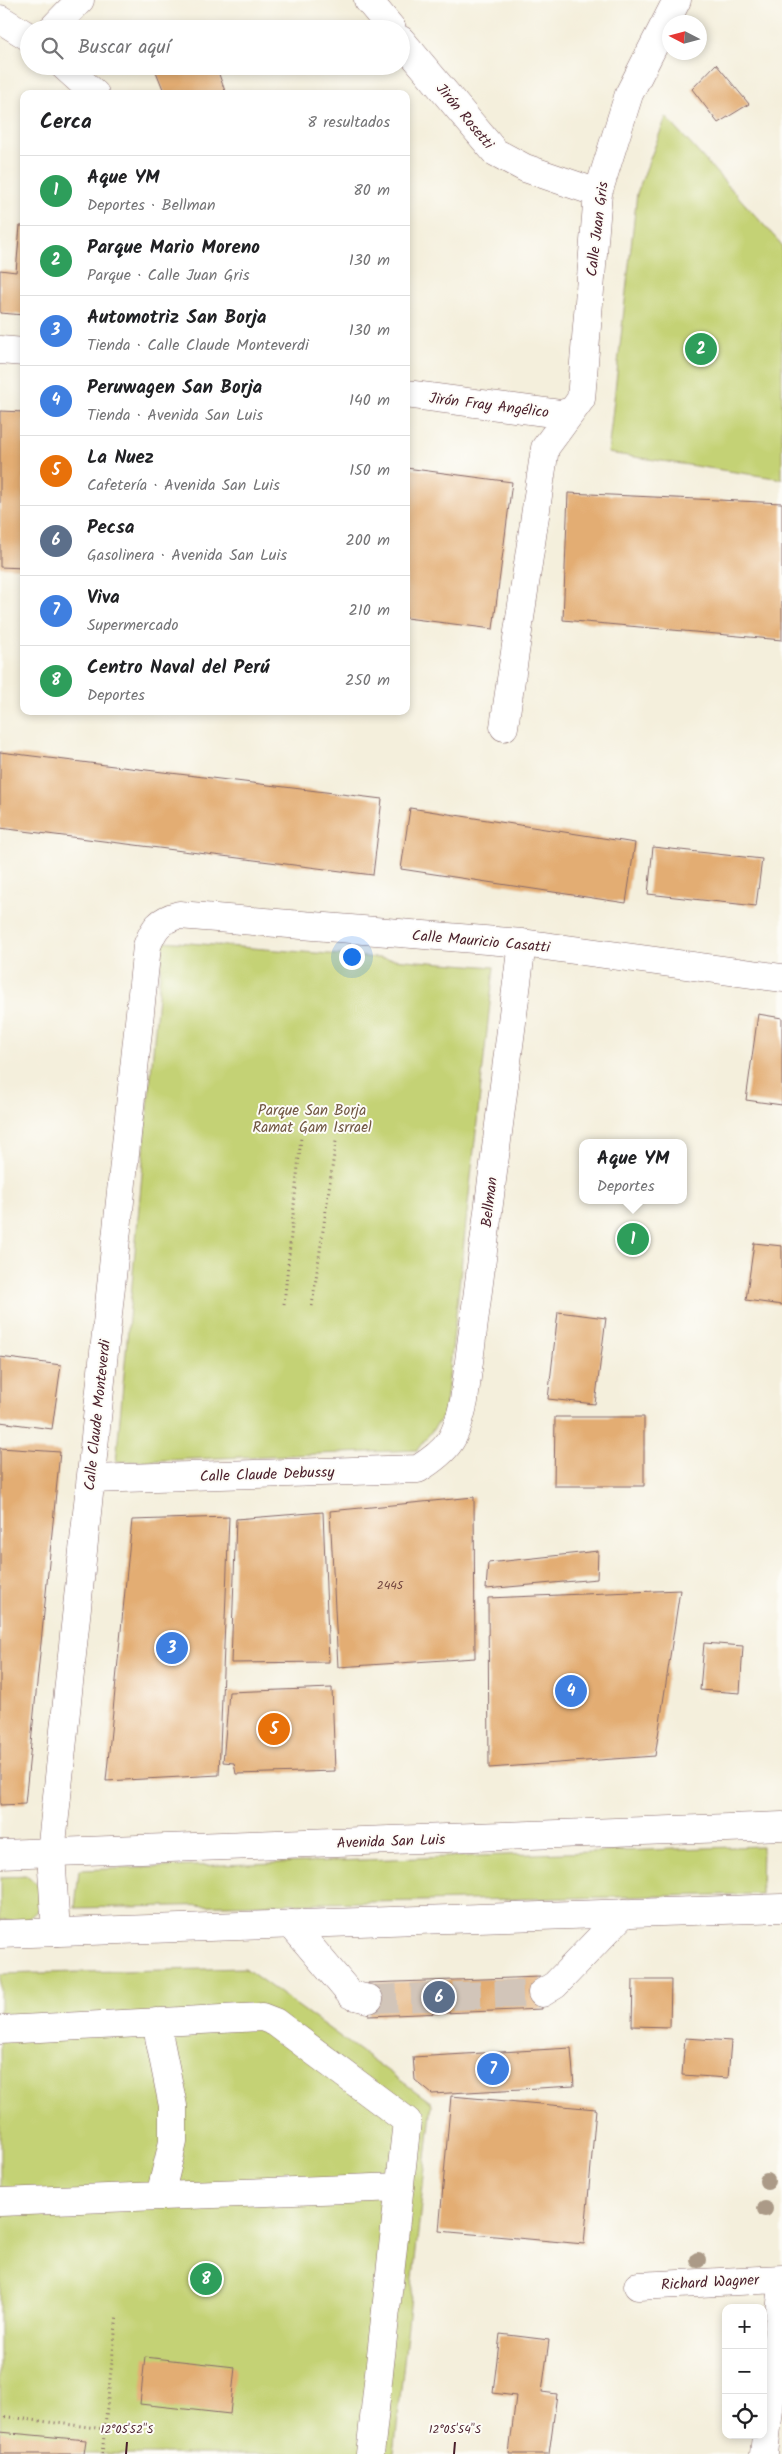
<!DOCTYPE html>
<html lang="es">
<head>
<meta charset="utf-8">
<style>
  :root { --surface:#fff; --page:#f2f2f2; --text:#202124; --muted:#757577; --line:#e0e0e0; --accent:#111827 }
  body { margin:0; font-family:Kalam,sans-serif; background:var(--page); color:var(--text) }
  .controls { position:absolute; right:15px; bottom:15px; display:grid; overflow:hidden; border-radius:10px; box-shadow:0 2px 8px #0003 }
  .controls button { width:45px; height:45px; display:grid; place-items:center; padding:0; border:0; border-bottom:1px solid var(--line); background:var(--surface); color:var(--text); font:25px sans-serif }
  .compass { position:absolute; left:662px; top:15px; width:45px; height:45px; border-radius:50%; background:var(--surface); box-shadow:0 2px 8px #0003; rotate:276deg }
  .you { position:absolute; left:351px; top:956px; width:18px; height:18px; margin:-12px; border:4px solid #fff; border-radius:50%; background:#1a73e8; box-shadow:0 0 0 8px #1a73e833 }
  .badge { display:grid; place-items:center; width:32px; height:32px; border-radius:50%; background:var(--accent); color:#fff; font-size:16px; font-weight:700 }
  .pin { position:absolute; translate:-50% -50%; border:2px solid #fff; box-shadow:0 1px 5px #0006 }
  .popup { position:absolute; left:579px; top:1139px; width:108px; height:65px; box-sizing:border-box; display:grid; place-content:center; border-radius:10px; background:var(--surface); filter:drop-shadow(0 1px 4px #0005); font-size:16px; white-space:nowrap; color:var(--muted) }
  .popup b { font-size:19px; color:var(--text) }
  .popup::after { content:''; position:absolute; left:50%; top:100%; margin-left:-10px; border:10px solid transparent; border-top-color:var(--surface) }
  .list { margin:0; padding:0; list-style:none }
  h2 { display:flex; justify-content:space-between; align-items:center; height:65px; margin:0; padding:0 20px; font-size:21px }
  h2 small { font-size:16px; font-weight:400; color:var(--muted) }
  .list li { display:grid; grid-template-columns:32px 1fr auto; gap:15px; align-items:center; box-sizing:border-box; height:70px; padding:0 20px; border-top:1px solid var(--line) }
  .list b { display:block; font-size:19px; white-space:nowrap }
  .list p { margin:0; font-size:16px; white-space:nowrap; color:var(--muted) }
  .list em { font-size:16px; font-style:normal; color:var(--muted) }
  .icon { flex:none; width:28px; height:28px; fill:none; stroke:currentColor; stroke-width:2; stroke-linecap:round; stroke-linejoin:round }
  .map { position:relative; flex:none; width:782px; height:2454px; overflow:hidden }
  .search { position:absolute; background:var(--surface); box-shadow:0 2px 8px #0003; left:20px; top:20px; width:390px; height:55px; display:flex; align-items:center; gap:12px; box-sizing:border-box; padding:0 18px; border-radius:28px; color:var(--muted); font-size:19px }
  .panel { position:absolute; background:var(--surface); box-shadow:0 2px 8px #0003; left:20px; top:90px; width:390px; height:625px; border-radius:10px }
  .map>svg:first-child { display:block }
  .green { fill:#c4d274; stroke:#877850 }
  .building { fill:#e3ad73 }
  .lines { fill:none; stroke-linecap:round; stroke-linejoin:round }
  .minor-tunnel { stroke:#d2c5b9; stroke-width:28; stroke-dasharray:28 14; stroke-linecap:butt }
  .minor-casing { stroke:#866869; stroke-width:29 }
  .major-casing { stroke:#866869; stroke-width:29 }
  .path { stroke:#866869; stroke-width:3; stroke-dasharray:1 4; stroke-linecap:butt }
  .minor { stroke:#fff; stroke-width:28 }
  .major { stroke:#fff; stroke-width:28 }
  .tree { fill:#ab9a87 }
  .ticks { fill:none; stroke:#4a1f2b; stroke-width:2 }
  .labels { text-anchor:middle; stroke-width:4; stroke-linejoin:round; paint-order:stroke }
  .number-label { font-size:12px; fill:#70423d }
  .street-label { font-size:15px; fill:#4a1f2b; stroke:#fdfcf7 }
  .park-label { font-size:15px; fill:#6f5541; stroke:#fdfcf7 }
  .ticks-label { font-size:12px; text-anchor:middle; fill:#4a1f2b; stroke:#fdfcf7; stroke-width:4; stroke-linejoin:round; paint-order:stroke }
</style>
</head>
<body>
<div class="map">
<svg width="782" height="2454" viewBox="0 0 782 2454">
  <rect width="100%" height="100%" fill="#fdfcf7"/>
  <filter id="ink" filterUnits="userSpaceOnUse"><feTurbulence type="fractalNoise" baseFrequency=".02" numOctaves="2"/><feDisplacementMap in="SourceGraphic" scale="10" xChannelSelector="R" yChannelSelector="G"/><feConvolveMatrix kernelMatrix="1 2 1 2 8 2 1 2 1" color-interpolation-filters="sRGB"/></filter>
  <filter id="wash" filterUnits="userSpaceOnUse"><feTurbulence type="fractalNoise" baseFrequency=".0096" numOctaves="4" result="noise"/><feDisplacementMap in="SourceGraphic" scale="20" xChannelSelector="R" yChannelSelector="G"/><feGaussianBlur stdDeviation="1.12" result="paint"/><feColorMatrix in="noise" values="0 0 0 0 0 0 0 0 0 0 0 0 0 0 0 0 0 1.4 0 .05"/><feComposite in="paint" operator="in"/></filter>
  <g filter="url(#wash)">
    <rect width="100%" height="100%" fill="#f4efdc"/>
    <path class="green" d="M666 117 782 245V479L608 453 637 193Z
      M163 941 494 967 445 1414 417 1450 116 1462Z
      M762 1846 761 1894 75 1908 79 1870Z
      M28 1876 41 1888 42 1907 28 1920 0 1921V1877Z
      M245 1968 432 2103 394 2454H0V1974Z"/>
    <g id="blocks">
      <path class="building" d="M716 64 749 104 718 123 692 89Z
        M159 66H216L226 94H165L155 69Z
        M20 226H24V315L0 313V270L16 272Z
        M0 411 24 412V568L0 567Z
        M406 468 512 482 493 629 406 618Z
        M568 493 782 503V640L563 620Z
        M0 752 382 799 373 875 0 828Z
        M410 808 635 843 626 903 401 869Z
        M653 847 762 859 756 906 648 894Z
        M758 1014 782 1018V1105L746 1100Z
        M754 1243 782 1246V1305L746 1300Z
        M558 1312 606 1318 595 1404 548 1399Z
        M0 1357 61 1365 52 1429 0 1422Z
        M555 1417H644V1486H554Z
        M0 1448 60 1452 25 1804 0 1805Z
        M474 1497 475 1658 338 1667 330 1511Z
        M323 1512 329 1662 231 1663 236 1519Z
        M229 1517 219 1775 106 1781 132 1520Z
        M598 1551 597 1579 486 1589 488 1563Z
        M680 1590 655 1756 489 1768 488 1598Z
        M704 1643 743 1646 740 1693 700 1690Z
        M332 1688 335 1771 236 1774 234 1763 223 1762 229 1692Z
        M541 1977 542 2009 369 2016 368 1983Z
        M633 1980H671L670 2027 632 2026Z
        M685 2038 731 2041 728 2078 682 2075Z
        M571 2048 574 2086 432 2094 415 2080 413 2057Z
        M451 2096 596 2109 584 2244 439 2231Z
        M500 2334 549 2340 542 2392 557 2394 549 2454H509L516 2396 493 2393Z
        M145 2357 235 2367 230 2414 140 2404Z
        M0 2432 86 2440 84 2454H0Z"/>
    </g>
  </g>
  <g filter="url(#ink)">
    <use href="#blocks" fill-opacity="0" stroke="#866869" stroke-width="1"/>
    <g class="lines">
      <path class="minor-tunnel" d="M369 1999 542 1993"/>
      <g class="minor-casing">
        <path id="minor" d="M368 0 392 29
          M0 19 29 37
          M52 29 80 0
          M401 40 495 152 525 168 598 193
          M64 66 95 94
          M0 350 24 352
          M406 394 560 414 572 411
          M504 727 545 448 581 399 598 193 629 94 677 0
          M91 1479 418 1469C450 1449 456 1438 464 1401L522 943
          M291 1924 351 1995 369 1999
          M56 1932 51 1853 147 946C154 928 159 920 179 915L522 943 782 978
          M542 1993 555 1985 624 1913
          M156 2022 173 2106V2142L160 2196
          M0 2030 262 2017 275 2022 407 2121 370 2454
          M0 2202 400 2187
          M638 2286 782 2279
          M764 2454 782 2294"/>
      </g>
      <g class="major-casing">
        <path id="major" d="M0 1854 782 1826
          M0 1934 782 1908"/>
      </g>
      <path class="path" d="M284 1304 301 1137
        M312 1306 336 1141
        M0 2416 105 2429
        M102 2454 117 2315"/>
      <use href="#minor" class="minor"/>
      <use href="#major" class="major"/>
    </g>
    <g class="tree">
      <circle cx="767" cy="2181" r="8"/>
      <circle cx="765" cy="2209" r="8"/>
      <circle cx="698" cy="2260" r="8"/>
    </g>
  </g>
  <path class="ticks" d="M126 2454 127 2442M454 2454 455 2442"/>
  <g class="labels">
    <g class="number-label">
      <text x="390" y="1589">2445</text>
    </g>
    <g class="street-label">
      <text transform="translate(465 116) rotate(50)" y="5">Jirón Rosetti</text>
      <text transform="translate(597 229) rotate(-83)" y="5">Calle Juan Gris</text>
      <text transform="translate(489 405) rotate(7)" y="5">Jirón Fray Angélico</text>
      <text transform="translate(481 941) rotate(5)" y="5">Calle Mauricio Casatti</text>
      <text transform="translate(489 1202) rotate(-83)" y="5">Bellman</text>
      <text transform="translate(97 1415) rotate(-84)" y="5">Calle Claude Monteverdi</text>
      <text transform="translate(267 1474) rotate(-2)" y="5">Calle Claude Debussy</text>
      <text transform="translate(391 1841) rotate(-2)" y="5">Avenida San Luis</text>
      <text transform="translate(710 2282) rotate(-3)" y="5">Richard Wagner</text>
    </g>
    <g class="park-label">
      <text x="312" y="1115">Parque San Borja<tspan x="312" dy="17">Ramat Gam Isrrael</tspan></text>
    </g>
  </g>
  <g class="ticks-label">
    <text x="127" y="2433">12°05'52"S</text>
    <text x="455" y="2433">12°05'54"S</text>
  </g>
</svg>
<div class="controls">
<button>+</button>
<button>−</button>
<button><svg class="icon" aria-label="locate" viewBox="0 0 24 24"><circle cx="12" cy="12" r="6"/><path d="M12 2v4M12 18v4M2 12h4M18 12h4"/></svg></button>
</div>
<svg class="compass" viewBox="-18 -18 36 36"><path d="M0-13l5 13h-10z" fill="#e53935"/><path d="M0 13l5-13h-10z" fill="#757577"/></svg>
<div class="you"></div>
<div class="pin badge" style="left:633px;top:1239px;background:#2e9e5b">1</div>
<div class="popup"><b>Aque YM</b>Deportes</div>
<div class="pin badge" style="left:701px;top:349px;background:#2e9e5b">2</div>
<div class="pin badge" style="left:172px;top:1648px;background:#3f7fe0">3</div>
<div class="pin badge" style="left:571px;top:1691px;background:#3f7fe0">4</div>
<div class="pin badge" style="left:274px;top:1729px;background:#e8710a">5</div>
<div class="pin badge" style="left:439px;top:1997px;background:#5c6f8a">6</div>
<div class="pin badge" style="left:493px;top:2069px;background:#3f7fe0">7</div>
<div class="pin badge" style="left:206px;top:2279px;background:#2e9e5b">8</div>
<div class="search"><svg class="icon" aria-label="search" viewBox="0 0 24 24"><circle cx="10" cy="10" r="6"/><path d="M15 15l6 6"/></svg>Buscar aquí</div>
<section class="panel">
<h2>Cerca<small>8 resultados</small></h2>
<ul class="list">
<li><span class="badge" style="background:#2e9e5b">1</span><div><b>Aque YM</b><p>Deportes · Bellman</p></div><em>80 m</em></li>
<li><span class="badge" style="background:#2e9e5b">2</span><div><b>Parque Mario Moreno</b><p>Parque · Calle Juan Gris</p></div><em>130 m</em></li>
<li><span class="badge" style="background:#3f7fe0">3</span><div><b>Automotriz San Borja</b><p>Tienda · Calle Claude Monteverdi</p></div><em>130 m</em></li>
<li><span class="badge" style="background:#3f7fe0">4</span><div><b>Peruwagen San Borja</b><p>Tienda · Avenida San Luis</p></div><em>140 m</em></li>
<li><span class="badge" style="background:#e8710a">5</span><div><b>La Nuez</b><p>Cafetería · Avenida San Luis</p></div><em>150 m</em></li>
<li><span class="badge" style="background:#5c6f8a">6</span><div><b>Pecsa</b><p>Gasolinera · Avenida San Luis</p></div><em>200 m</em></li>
<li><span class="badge" style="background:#3f7fe0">7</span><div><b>Viva</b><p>Supermercado</p></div><em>210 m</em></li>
<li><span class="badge" style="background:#2e9e5b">8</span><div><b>Centro Naval del Perú</b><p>Deportes</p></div><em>250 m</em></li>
</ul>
</section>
</div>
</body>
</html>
